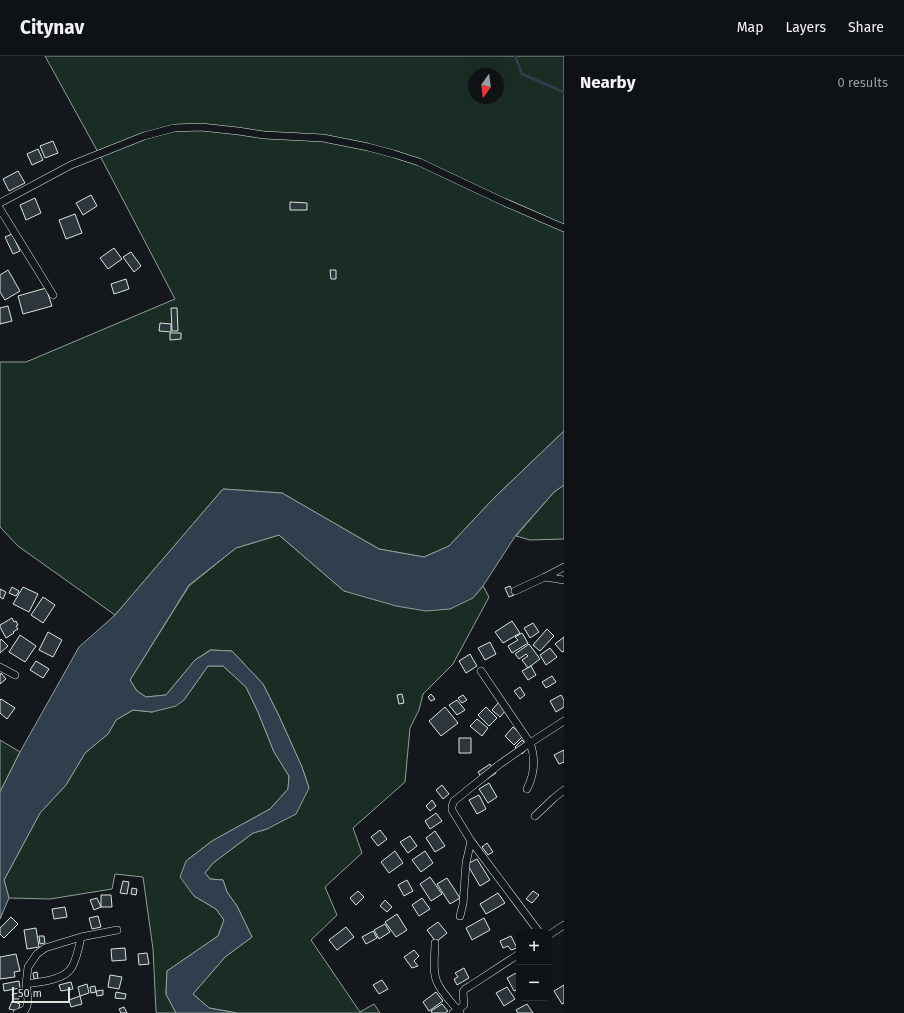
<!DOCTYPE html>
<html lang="en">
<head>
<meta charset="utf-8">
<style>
  :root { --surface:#0f1215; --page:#181b1e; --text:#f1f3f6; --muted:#9b9ea0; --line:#2f3234 }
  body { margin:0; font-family:"Fira Sans",sans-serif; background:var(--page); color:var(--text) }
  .controls { position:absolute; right:12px; bottom:12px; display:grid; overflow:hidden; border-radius:8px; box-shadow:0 4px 16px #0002 }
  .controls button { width:36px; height:36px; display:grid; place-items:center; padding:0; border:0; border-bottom:1px solid var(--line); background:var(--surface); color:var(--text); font:20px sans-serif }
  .compass { position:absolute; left:468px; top:12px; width:36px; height:36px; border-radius:50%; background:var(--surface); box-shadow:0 4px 16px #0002; rotate:194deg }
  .scale { position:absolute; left:12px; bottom:10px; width:58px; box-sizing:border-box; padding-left:4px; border:2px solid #d8e6dc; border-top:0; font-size:11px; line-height:14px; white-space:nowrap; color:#d8e6dc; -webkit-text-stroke:3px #14181c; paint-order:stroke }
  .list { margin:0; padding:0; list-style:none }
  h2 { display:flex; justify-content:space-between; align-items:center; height:52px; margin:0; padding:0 16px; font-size:17px }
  h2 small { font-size:13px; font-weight:400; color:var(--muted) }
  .map { position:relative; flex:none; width:564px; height:957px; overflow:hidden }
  header { display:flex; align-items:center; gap:24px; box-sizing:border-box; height:56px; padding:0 20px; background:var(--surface); border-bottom:1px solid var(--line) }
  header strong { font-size:19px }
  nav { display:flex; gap:22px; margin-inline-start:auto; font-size:14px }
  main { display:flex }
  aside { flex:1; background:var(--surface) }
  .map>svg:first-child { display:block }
  .green { fill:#1a2d24; stroke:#939e99; fill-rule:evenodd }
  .water { fill:#2f3f4d; stroke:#939e99 }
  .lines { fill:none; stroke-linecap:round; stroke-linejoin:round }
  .stream { stroke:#2f3f4d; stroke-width:2.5 }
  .building { fill:#2c363c; stroke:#d8e6dc }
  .street-casing { stroke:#d8e6dc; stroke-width:8 }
  .street { stroke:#14181c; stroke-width:7 }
</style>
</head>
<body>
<header>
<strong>Citynav</strong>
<nav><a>Map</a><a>Layers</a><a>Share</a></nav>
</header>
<main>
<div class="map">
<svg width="564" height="957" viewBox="0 0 564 957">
  <rect width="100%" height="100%" fill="#14181c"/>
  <path class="green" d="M45 0H564V375L493 443 449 490 424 501 379 493 282 437 223 433 115 559 18 490 0 471V306H26L175 243 99 98ZM474 18H498V42H474Z
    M564 429V483L530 484 516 480 554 436Z
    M279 479 344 535 473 542 483 530 489 541 453 608 423 638 419 654 410 672 405 726 353 772 362 797 325 831 337 859 311 884 360 956 374 948 380 957H237L209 952 193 938 225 901 252 881 237 850 227 836 223 824 210 823 205 817 213 807 253 777 267 773 309 732 302 711 279 660 263 628 232 595 210 594 195 604 166 639 146 641 137 635 130 624 189 530 236 492Z
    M208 610H223L246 631 258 656 274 696 289 720 288 733 270 753 212 785 186 805 194 840 216 853 224 864 218 880 167 915 166 938 176 957H157L156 955 153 893 143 821 115 818 112 833 50 843 9 842 4 824 40 757 66 729 85 697 108 678 116 664 133 654 152 656 184 644Z
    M0 684 20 696 0 736Z"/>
  <path class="water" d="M564 375V429L554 436 516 479 483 530 473 542 450 553 426 555 396 550 344 535 279 479 236 492 189 529 130 624 137 635 146 641 166 639 195 604 211 594 232 595 263 628 279 660 302 711 309 732 296 758 267 773 253 777 213 807 205 817 210 823 223 824 227 836 237 850 252 881 225 901 193 938 209 952 237 957H176L166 938 167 915 218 880 224 864 216 853 194 840 180 821 186 805 212 785 270 753 288 733 289 720 274 696 258 656 246 631 223 610H208L184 644 176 650 152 656 133 654 116 664 108 678 85 697 66 729 40 757 4 824 9 842 0 863V736L20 696 79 591 115 559 223 433 282 437 379 493 424 501 449 490 493 443Z"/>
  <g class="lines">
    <path class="stream" d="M515 0 522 18 559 34 564 37"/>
  </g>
  <path class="building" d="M53 85 58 97 45 102 40 90Z
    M38 93 43 104 32 109 27 98Z
    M18 115 25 127 9 135 3 123Z
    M91 139 97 150 83 159 76 147Z
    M35 142 41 157 26 164 20 149Z
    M290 146 307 147V154H290Z
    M75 158 82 177 66 183 59 164Z
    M12 178 20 195 13 198 5 181Z
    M114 192 122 203 108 213 100 202Z
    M131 196 141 210 134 216 123 201Z
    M8 214 20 235 5 244 0 236V219Z
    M330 214H336V223H331Z
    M126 223 129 233 114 238 111 228Z
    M46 232 52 250 23 258 18 240Z
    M8 250 12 265 0 268V252Z
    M171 252H177L178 275H172Z
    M160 267 171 268V276L159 275Z
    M170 277H181V283L170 284Z
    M510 530 514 539 509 541 505 532Z
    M12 531 19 535 16 540 9 537Z
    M23 531 38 538 29 556 13 548Z
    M0 533 6 536 3 543 0 541Z
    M43 541 55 549 43 567 31 559Z
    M12 562 14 566 16 565 18 569 16 570 18 573 13 576 14 577 6 582 0 571V569Z
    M512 565 520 577 503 587 495 576Z
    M533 567 539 576 530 582 524 572Z
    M547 573 554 580 540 595 533 589Z
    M48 576 62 584 53 601 39 594Z
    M522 577 528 587 512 597 508 590 518 584 515 581Z
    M20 579 36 590 25 606 9 596Z
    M564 581V595L562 596 555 588Z
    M1 583 8 590 0 597V585Z
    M490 586 496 598 485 604 478 592Z
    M529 588 540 603 528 612 522 604 528 600 526 598 519 603 515 598Z
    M550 592 557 601 546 609 540 599Z
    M470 598 477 610 466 617 459 605Z
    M36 605 49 613 43 622 30 614Z
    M531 610 536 619 528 624 522 615Z
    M1 617 6 623 0 628V619Z
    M552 620 556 626 546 632 542 626Z
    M520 631 525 639 520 643 514 635Z
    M402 638 404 647 399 648 397 639Z
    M431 638 435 643 431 645 428 641Z
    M463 639 467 644 462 647 458 642Z
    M561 639 564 644V651L556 656 550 645Z
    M1 643 15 652 7 663 0 657V644Z
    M457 644 465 654 457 659 449 649Z
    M499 646 506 654 500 661 492 654Z
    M445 651 458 667 441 680 429 665Z
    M486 651 497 662 489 670 478 659Z
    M477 663 488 672 482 680 470 670Z
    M513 671 523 680 514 689 505 680Z
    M459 682H471V697H459Z
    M522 684 529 691 522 698 515 691Z
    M564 694V706L559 708 554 699Z
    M490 708 496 717 484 725 478 716Z
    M489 727 497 741 488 747 479 733Z
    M442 729 449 738 443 743 436 734Z
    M479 739 486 753 477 758 469 744Z
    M432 744 436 750 430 755 426 750Z
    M436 757 442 765 430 773 425 765Z
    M380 774 387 783 378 790 371 781Z
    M435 775 445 790 435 796 426 782Z
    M410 780 417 790 408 797 400 786Z
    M487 787 493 796 488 799 482 791Z
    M395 795 403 807 389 817 381 806Z
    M425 795 433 807 421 816 412 804Z
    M477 803 490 824 480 830 467 808Z
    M430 821 442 838 431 845 420 828Z
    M447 822 460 842 450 848 437 828Z
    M407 824 413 835 404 840 398 829Z
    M123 825 129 826 127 838 120 837Z
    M132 832 137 833 136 839 131 838Z
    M358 835 364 841 356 849 350 842Z
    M533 835 539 839 532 847 526 843Z
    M498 837 505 847 486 858 480 848Z
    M101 839H111L112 851H101Z
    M97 842 101 851 94 854 90 844Z
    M422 842 430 853 419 860 412 849Z
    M385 844 392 851 387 856 380 850Z
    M65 851 67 861 54 863 52 853Z
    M397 858 407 874 396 881 385 866Z
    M98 860 101 871 92 873 89 862Z
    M11 861 18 868 4 882 0 878V872Z
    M484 862 490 874 472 884 466 872Z
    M438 866 447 877 436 886 427 874Z
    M385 868 390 876 379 883 374 874Z
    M346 871 354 881 337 894 329 884Z
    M36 872 39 891 27 893 24 874Z
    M373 875 377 882 366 888 362 881Z
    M39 880H44L45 887 40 888Z
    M511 880 517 892 511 894 508 890 503 892 500 885Z
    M125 892 126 904 112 905 111 893Z
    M414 894 419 900 414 905 418 910 412 912 404 901Z
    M147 897 149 908 139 909 138 898Z
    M16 898 20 915 14 916 15 921 0 923V901Z
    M464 912 469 922 457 929 454 923 458 921 455 917Z
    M37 916 38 922 34 923 33 917Z
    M518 916 519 933 514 935 507 922Z
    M110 919 122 921 119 933 108 931Z
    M382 924 388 933 379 938 373 929Z
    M19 925 20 932 4 935 3 928Z
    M71 926 73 933 61 935 59 929Z
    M87 928 89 937 80 940 78 931Z
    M564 929V947L562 948 554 935Z
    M95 930 96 936 91 937 90 931Z
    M507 931 515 943 504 950 496 937Z
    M103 934V939L97 940 96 935Z
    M116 936 126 938 125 943 115 942Z
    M436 936 443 945 429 955 423 946Z
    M19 937V943H13L12 938Z
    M80 940 82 948 71 951 69 944Z
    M12 945 20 948 18 955 9 953Z
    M442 948 448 955 445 957H432L431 955Z
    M527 948 533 957H518L516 954Z
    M124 951 127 957H121L119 953Z"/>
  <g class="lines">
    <g class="street-casing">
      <path id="street" d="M0 147 71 109 144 80 174 72 201 71 238 75 264 79 323 82 368 91 394 98 419 106 504 146 564 172
        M0 153 53 239
        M545 521 564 524
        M515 535 545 521 564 511
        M0 611 15 619
        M481 615 530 687C536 703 535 717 527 733
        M535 760 554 742 564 734
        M460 860 463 848 466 807 471 785
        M539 876 471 785 452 754V750L454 745 500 708 530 687 564 665
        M549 879 564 869
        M435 887C435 899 432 915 437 926 441 936 453 948 460 957
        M26 928C40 926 65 924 72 911 77 902 79 891 81 881
        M17 957 25 954 27 950 28 944 26 928 28 911 37 898 45 892 81 881 117 874
        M453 957 458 954 464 949 463 936 465 933 470 930 519 898"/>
    </g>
    <use href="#street" class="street"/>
  </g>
</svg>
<div class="controls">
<button>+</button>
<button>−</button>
</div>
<svg class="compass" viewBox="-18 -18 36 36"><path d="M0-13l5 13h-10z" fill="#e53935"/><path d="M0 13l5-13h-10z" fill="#9b9ea0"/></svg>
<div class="scale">50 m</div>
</div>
<aside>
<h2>Nearby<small>0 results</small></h2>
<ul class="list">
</ul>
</aside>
</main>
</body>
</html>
